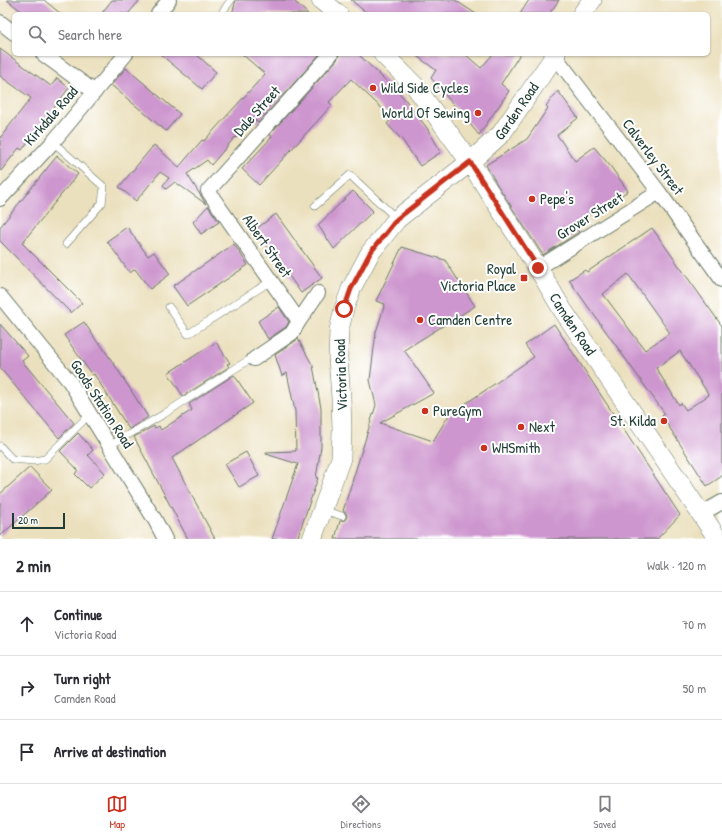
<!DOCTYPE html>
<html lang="en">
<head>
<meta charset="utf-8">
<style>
  :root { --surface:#fff; --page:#f2f2f3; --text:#2b2b33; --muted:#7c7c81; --line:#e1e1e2; --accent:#c8321e }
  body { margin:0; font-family:"Patrick Hand",sans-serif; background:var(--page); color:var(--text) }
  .scale { position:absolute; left:12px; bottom:10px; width:53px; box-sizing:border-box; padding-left:4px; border:2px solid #1f3d34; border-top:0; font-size:11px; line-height:14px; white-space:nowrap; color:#1f3d34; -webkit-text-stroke:3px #fff; paint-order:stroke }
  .stop { position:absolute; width:12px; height:12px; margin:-9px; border:3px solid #c8321e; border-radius:50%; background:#fff }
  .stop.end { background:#c8321e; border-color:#fff; box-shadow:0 1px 4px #0008 }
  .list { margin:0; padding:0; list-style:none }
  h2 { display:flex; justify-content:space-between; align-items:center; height:52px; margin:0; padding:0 16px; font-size:17px }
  h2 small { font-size:13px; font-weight:400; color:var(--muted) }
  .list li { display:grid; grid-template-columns:26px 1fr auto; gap:12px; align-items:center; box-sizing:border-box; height:64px; padding:0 16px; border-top:1px solid var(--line) }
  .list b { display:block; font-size:15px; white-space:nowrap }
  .list p { margin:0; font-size:13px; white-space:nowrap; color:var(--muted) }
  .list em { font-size:13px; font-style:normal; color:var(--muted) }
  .icon { flex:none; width:22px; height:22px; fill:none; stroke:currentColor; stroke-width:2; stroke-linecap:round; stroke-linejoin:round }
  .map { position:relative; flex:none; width:722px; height:539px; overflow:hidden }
  .search { position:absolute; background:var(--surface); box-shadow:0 1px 3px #0004; left:12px; right:12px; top:12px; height:44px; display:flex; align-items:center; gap:10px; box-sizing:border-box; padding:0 14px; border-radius:6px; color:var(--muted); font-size:15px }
  .sheet { height:244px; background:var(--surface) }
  nav { display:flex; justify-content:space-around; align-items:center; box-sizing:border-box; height:56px; border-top:1px solid var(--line); background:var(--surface); font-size:11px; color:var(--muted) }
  nav a { display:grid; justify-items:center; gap:2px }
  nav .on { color:var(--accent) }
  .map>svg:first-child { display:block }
  .building { fill:#cd96cf; fill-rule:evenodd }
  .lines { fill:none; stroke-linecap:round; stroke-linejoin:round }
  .lane-casing { stroke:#667664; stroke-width:8 }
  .street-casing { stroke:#667664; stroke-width:16 }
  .secondary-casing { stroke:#667664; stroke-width:20 }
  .lane { stroke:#fff; stroke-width:7 }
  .street { stroke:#fff; stroke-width:14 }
  .secondary { stroke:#fff; stroke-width:19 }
  .route { stroke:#c8321e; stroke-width:5 }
  .poi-dot { fill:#c8321e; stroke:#fff; stroke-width:1.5 }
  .labels { text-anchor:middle; stroke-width:4; stroke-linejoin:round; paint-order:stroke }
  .poi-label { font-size:15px; fill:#1f3d34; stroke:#fff; text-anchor:start }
  .street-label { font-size:15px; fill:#1f3d34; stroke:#fff }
</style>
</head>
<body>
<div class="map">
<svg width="722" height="539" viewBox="0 0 722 539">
  <rect width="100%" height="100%" fill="#fff"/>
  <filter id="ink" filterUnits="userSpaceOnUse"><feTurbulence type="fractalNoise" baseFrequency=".025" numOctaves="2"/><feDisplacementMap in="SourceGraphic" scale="8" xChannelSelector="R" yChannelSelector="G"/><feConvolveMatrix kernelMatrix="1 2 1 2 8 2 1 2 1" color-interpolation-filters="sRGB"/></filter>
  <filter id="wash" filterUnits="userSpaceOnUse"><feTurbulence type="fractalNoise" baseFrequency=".012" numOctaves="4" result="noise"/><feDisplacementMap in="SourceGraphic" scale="16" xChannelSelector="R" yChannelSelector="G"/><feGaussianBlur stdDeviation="0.9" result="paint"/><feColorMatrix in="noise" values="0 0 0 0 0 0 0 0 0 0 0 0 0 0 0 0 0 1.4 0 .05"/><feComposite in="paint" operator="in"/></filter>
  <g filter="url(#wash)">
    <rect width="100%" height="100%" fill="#ebe0bd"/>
    <g id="blocks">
      <path class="building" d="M7 0H44L61 14H25Z
        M112 0H140L128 14H101Z
        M236 0H293L308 14H232Z
        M351 0H455L476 14H368Z
        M529 0H559L549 14H520Z
        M0 49 51 86 57 78 69 88 22 150 19 148 0 172V138L31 98 0 76Z
        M160 54H196L216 72 202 89Z
        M242 54H320L258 123 253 118 236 138 235 137 211 165 207 160 187 174 206 204 175 182 166 189 163 185 169 178 160 172 136 201 119 187 154 145 179 167 202 140 204 141 265 74Z
        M339 54H358L404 98 427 128 441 152 420 166 403 141 387 124 392 118 351 79 329 102 332 105 259 185 242 169 272 137 270 134 337 60Z
        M414 54H465L481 68 493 54H520L501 84 509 91 479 135 431 78 436 70Z
        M126 68 180 114 166 131 111 85Z
        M558 91 578 118 557 135 575 161 594 147 611 167 628 191 574 224 579 232 543 255 498 186 486 165 527 139 548 108 546 106Z
        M57 156 78 174 22 243 82 303 71 313 0 241V227Z
        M353 191 373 211 334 249 318 225Z
        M208 206 219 222 201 234 193 222Z
        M276 214 322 278 301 293 256 229Z
        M127 227 148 256 154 252 170 274 150 289 135 269 130 273 107 241Z
        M652 228 722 326V476L707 486 662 416 665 414 569 280 585 270 587 272ZM628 274 670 333 645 350 603 294ZM680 351 709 395 686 410 681 403 679 405 656 368Z
        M234 244 248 265 187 306 173 286Z
        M402 247 445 260 475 306 404 350 434 393 380 423 433 441 449 415 534 357 525 345 554 324 680 515 657 539H335L340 521 345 520 347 517 346 513 343 511 376 405 370 380 376 332 385 304 376 301Z
        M279 307 289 322 286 327 268 339 258 321Z
        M84 322 98 343 99 342 116 367 148 417 129 429 94 374 92 375 64 335Z
        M0 324 28 356 22 361 74 423 59 438 0 368Z
        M298 339 313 366 321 408V447L316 478H318L297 539H272L298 464 266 454V452L296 451 295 411 287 373 282 376 275 355Z
        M216 342 230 363 227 364 229 367 183 396 168 373Z
        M234 375 253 403 172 458 215 539H188L134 437 154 426 155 428 159 426 161 430 192 410 189 404Z
        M78 433 93 450 88 455 105 473 89 488 75 474 78 470 60 451Z
        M246 452 259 476 239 487 225 464Z
        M30 467 52 490 0 536V494Z"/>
    </g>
  </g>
  <g filter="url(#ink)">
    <use href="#blocks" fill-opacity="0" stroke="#667664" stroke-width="1"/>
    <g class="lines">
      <g class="lane-casing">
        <path id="lane" d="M223 14V11L231 0
          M53 142 104 187 102 203 66 244
          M315 206 350 175 397 219
          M169 307 188 334 271 281
          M0 446 12 459 33 461 45 459 90 414
          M109 446 164 414 247 361
          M323 510 342 516"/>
      </g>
      <g class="street-casing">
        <path id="street" d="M158 14 169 0
          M0 22 14 33
          M43 54 95 92
          M555 56 659 192 722 280
          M0 199 53 142 126 54
          M538 268 659 192
          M0 296 70 382 155 520 165 539
          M299 321 208 191 331 54
          M254 359 292 333 299 321 318 293
          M701 514 722 502"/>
      </g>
      <g class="secondary-casing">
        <g id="secondary">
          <path d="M321 0 338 14"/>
          <path d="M582 14 592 0"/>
          <path id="s1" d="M383 54 415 86 470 162 538 268 562 309 718 539"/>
          <path id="s2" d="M312 539 341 458 342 430 341 398 338 358 339 330 344 309 351 289 370 253 397 219 470 162 501 134 556 54"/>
        </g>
      </g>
      <use href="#lane" class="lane"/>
      <use href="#street" class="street"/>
      <use href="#secondary" class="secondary"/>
    </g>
  </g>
  <g class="lines" filter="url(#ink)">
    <path class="route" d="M344 309 351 289 370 253 397 219 470 162 538 268"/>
  </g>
  <g class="poi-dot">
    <circle cx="373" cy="88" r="4"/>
    <circle cx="478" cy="113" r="4"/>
    <circle cx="532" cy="199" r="4"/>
    <rect x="520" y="274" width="8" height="8" rx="2"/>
    <circle cx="420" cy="320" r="4"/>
    <circle cx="425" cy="411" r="4"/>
    <circle cx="664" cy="421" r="4"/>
    <circle cx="521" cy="427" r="4"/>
    <circle cx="484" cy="448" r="4"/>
  </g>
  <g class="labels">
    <g class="poi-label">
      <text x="381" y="93">Wild Side Cycles</text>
      <text x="470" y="118" text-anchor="end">World Of Sewing</text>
      <text x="540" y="204">Pepe's</text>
      <text x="516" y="274" text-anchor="end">Royal<tspan x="516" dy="17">Victoria Place</tspan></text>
      <text x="428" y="325">Camden Centre</text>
      <text x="433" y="416">PureGym</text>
      <text x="656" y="426" text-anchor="end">St. Kilda</text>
      <text x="529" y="432">Next</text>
      <text x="492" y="453">WHSmith</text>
    </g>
    <g class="street-label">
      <text dy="5" stroke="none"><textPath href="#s2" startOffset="503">Garden Road</textPath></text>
      <text transform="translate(257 111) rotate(-48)" y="5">Dale Street</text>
      <text transform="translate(51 116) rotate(-49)" y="5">Kirkdale Road</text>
      <text transform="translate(653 157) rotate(53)" y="5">Calverley Street</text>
      <text transform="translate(590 216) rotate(-32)" y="5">Grover Street</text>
      <text transform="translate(267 246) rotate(55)" y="5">Albert Street</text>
      <text dy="5" stroke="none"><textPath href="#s1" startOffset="331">Camden Road</textPath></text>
      <text transform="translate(341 375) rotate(-92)" y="5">Victoria Road</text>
      <text transform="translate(102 404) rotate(57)" y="5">Goods Station Road</text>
    </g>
  </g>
</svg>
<div class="scale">20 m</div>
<div class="stop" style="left:344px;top:309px"></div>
<div class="stop end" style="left:538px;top:268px"></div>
<div class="search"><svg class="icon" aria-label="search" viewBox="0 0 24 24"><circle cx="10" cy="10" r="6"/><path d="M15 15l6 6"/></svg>Search here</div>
</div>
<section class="sheet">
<h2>2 min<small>Walk · 120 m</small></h2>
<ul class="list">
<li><svg class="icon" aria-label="ahead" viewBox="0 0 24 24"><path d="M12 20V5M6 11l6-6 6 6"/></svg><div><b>Continue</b><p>Victoria Road</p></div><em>70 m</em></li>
<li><svg class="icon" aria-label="right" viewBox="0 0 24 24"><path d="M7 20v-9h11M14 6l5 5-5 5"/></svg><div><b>Turn right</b><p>Camden Road</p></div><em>50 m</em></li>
<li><svg class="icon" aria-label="arrive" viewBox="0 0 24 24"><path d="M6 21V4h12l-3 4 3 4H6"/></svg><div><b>Arrive at destination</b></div></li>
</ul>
</section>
<nav>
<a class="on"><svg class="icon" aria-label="map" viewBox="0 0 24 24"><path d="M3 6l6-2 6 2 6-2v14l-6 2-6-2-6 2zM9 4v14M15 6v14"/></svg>Map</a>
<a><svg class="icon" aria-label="directions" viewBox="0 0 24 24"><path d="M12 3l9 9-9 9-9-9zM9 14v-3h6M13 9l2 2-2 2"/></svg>Directions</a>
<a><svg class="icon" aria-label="saved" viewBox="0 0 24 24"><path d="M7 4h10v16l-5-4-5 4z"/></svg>Saved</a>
</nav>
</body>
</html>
